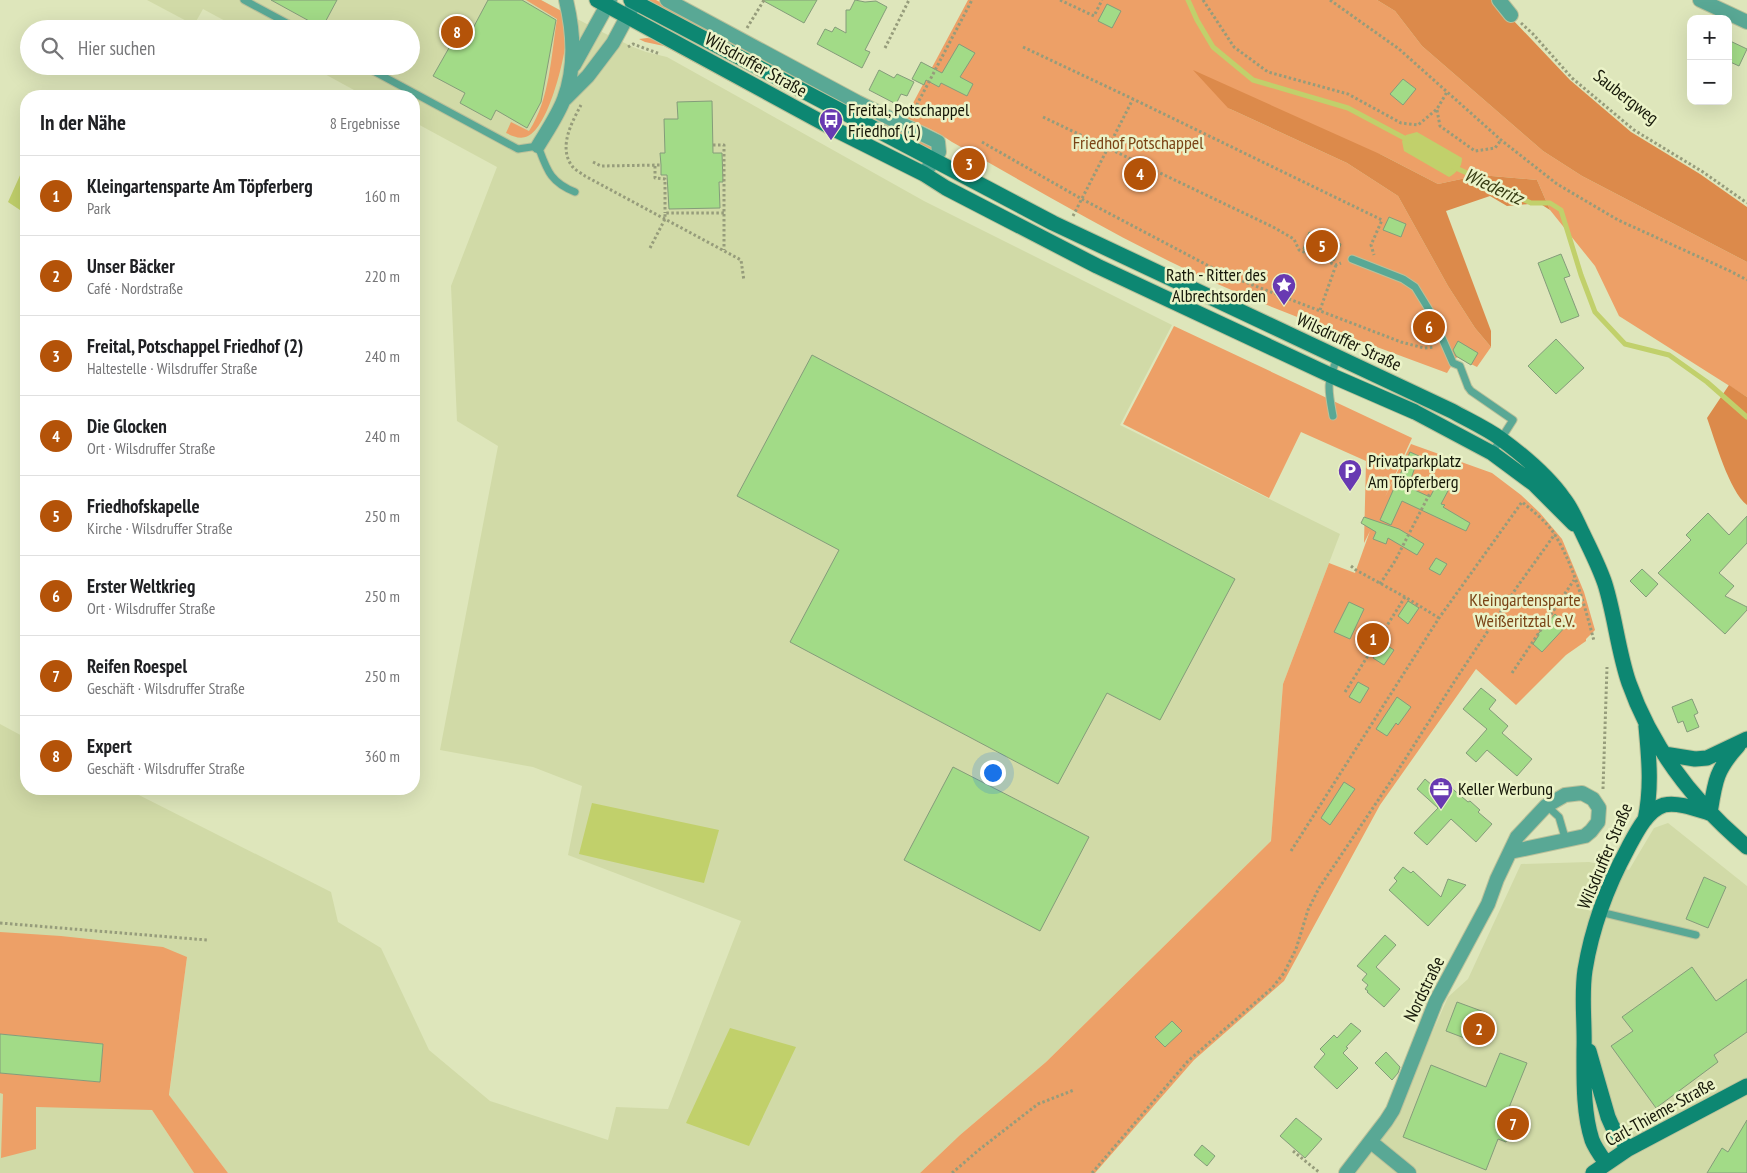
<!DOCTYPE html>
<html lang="de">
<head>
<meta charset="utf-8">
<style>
  :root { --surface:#fff; --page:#f6f6f6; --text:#202124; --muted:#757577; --line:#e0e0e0; --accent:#b45309 }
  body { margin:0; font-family:"PT Sans Narrow",sans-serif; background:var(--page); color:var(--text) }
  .controls { position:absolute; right:15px; top:15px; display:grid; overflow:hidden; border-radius:10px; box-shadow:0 5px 20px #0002 }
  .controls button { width:45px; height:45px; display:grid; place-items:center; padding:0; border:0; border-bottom:1px solid var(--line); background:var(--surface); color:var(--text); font:25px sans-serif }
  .you { position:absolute; left:992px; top:772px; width:18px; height:18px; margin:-12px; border:4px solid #fff; border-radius:50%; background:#1a73e8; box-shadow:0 0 0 8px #1a73e833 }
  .badge { display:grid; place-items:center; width:32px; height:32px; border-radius:50%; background:var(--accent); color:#fff; font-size:16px; font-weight:700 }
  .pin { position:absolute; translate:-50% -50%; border:2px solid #fff; box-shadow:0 1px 5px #0006 }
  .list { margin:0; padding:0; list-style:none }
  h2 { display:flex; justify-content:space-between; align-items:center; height:65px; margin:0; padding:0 20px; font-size:21px }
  h2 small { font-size:16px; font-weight:400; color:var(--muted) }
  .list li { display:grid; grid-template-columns:32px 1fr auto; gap:15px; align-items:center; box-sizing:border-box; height:80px; padding:0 20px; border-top:1px solid var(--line) }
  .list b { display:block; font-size:19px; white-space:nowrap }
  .list p { margin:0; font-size:16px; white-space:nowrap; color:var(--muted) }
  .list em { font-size:16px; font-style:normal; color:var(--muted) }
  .icon { flex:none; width:28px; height:28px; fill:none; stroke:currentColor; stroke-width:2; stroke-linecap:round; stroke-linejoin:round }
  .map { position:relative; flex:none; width:1747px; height:1173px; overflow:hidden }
  .search { position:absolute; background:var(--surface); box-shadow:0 5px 20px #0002; left:20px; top:20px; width:400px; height:55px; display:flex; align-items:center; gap:12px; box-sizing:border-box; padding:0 18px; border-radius:28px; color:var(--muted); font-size:19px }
  .panel { position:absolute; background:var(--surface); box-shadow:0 5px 20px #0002; left:20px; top:90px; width:400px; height:705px; border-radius:20px }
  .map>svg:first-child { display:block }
  .built { fill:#d1daa7 }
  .green { fill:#eda067 }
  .forest { fill:#dc8a4b }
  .water { fill:#c1d06b }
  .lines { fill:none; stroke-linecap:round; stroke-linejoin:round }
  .stream { stroke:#c1d06b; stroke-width:5 }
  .building { fill:#a2db87; stroke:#849c7a }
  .lane-casing { stroke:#bac19b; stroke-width:9 }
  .street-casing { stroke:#bac19b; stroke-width:16 }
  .secondary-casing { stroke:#bac19b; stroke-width:17 }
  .path { stroke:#969c7b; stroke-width:3; stroke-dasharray:2.5 2.5; stroke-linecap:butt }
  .lane { stroke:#59a895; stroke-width:7 }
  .street { stroke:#59a895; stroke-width:14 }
  .secondary { stroke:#0d8772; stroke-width:15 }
  .labels { text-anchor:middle; stroke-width:5; stroke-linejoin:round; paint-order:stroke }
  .street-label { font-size:18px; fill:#151708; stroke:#ebf3c8 }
  .poi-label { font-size:18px; fill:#151708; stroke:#ebf3c8; text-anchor:start }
  .park-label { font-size:18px; fill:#7a4416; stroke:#ebf3c8 }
  .water-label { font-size:19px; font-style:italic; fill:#373d13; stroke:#ebf3c8 }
</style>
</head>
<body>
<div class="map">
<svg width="1747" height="1173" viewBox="0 0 1747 1173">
  <rect width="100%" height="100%" fill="#dee6bb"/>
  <path class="built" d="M147 0H541L604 33 633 47 646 52 667 57 924 201 1172 325 1120 425 1340 534 1283 684 1271 841 1046 1062 960 1135 920 1173H228L169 1096 187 957 152 1110 194 1173H0V724L26 738V789H127L331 892 338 922 381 948 429 1050 490 1101 608 1140 616 1107 668 1109 741 921 568 855 582 786 533 767 440 750 498 446 457 421 451 286 497 167 414 122V96H365L310 66H411V29H240L203 9 194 25Z
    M1668 823 1747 886V1173H1351L1393 1121 1448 997 1468 979 1521 864 1589 862 1629 870 1654 828Z"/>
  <path class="green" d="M526 0H541L565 13C566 22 567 31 566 40 564 62 548 127 528 136 520 140 513 136 506 133L511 122 529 131C550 99 551 56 557 19Z
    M646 0H656L925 144 927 141 933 143 932 152Z
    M968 0H1377L1395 11 1422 46 1543 151 1582 176 1747 262V397L1619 316 1595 266 1550 210 1537 180 1480 175 1438 184 1382 155 1228 108 1347 163 1398 196 1448 286 1475 328 1491 347 1477 367 1457 357 1447 373C1368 343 1289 316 1213 282 1123 241 1038 190 952 142 937 132 922 123 904 120Z
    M647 38 657 39 751 92V93L664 46 645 42 639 39Z
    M1174 326 1412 438 1385 497 1411 444 1492 473 1521 495 1540 513 1562 539 1584 592 1595 630 1586 639V641L1566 655 1516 705 1476 669 1380 805 1284 981 1194 1060 1095 1173H920L960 1135 1046 1062 1271 841 1283 684 1329 563 1355 573 1370 531 1364 543 1366 461 1301 432 1269 498 1123 424Z
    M0 932 61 936 163 947 187 957 169 1095 228 1173H194L152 1110 36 1107V1149L1 1158 3 1094 0 1093V1073L99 1082 103 1044 0 1034Z"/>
  <path class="forest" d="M1377 0H1494L1570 80 1631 132 1700 174 1747 207V262L1582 176 1543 151 1422 46 1395 11Z
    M1193 70 1382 155 1438 184 1480 175 1537 180 1550 210 1539 203 1507 206 1490 196 1446 211 1491 331V347L1475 328 1448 286 1398 196 1347 163 1228 108Z
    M1729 385 1747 397V505C1729 491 1715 440 1707 418Z"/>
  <path class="water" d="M1417 132 1462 158C1462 168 1456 173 1449 177L1404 151 1402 141 1406 135Z
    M26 162V214L8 202Z
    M592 803 719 830 704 883 579 854Z
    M730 1028 796 1047 749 1146 686 1123Z"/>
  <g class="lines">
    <path class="stream" d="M1188 0 1197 20 1213 47 1253 80 1348 108 1410 141
      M1454 167 1531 203H1550L1561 210 1581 275 1595 312 1625 344 1669 355 1707 382 1747 417"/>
  </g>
  <path class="building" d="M271 0H337L322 28Z
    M488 0H522L556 20 541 102 527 128 496 110 491 120 460 103 465 93 433 76 462 25 472 30Z
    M762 0H817L804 23Z
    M855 0 865 2 876 1 887 7 865 50 870 52 862 68 817 44 825 29 832 32 835 27 846 33V10H850Z
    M1107 4 1121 11 1112 28 1098 21Z
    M1728 40 1747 49 1739 66 1728 61Z
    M959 44 975 53 960 77 973 84 967 96 941 83 939 87 926 80 924 85 912 79 921 62 942 73Z
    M879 70 894 78 897 74 914 82 907 96 901 94 896 104 869 90Z
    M1403 79 1416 89 1403 105 1390 94Z
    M712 101 713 153H722L723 182H719L720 208 669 209 667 175H661V165L660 153H665L664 119H678L677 102Z
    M1389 217 1406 224 1401 237 1383 230Z
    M1309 232 1341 244 1334 261 1303 249Z
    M1561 254 1570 276 1564 278 1579 316 1561 323 1538 263Z
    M1556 339 1584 368 1556 394 1528 366Z
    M1458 341 1478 353 1471 365 1456 356 1453 350Z
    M812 355 1235 579 1160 720 1107 693 1058 784 790 642 839 550 737 496Z
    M1410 452 1419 456 1408 487 1430 497 1439 480 1450 487 1441 504 1445 505 1443 507 1470 523 1466 531 1402 501 1391 525 1380 520Z
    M1708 513 1729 535 1747 516V543L1719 573 1734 586 1725 596 1747 607V610L1725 634 1658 573 1691 540 1686 535Z
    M1364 517 1399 529 1424 544 1417 555 1388 538 1386 544 1373 539 1376 532 1361 523Z
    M1436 558 1447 564 1440 575 1429 569Z
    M1642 569 1658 584 1646 597 1630 581Z
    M1408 601 1419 608 1408 624 1398 616Z
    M1349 602 1364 609 1350 639 1334 632Z
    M1555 614 1567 625 1542 652 1533 644 1539 635 1538 634Z
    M1383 643 1394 650 1384 665 1373 658Z
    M1358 682 1369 688 1360 703 1349 697Z
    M1481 688 1496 700 1489 709 1508 726 1502 733 1532 759 1517 776 1487 750 1476 762 1466 753 1487 729 1463 709Z
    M1397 697 1411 707 1398 725 1396 723 1387 736 1376 729Z
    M1692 699 1698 713 1694 715 1699 727 1687 732 1683 721 1678 723 1672 707Z
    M953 767 1089 837 1040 931 904 860Z
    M1425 779 1442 794 1449 786 1468 802 1470 801 1480 810 1478 812 1492 824 1476 842 1451 819 1427 845 1414 833 1438 808 1417 789Z
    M1344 782 1355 789 1330 825 1321 818Z
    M1403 867 1411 873 1413 871 1441 897 1448 879 1466 885 1428 926 1389 890 1397 881 1394 878Z
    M1704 877 1726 887 1708 928 1686 919Z
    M1385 935 1396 945 1376 967 1400 989 1384 1007 1367 992 1368 991 1365 989 1368 985 1362 980 1367 974 1357 966Z
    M1692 967 1716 1001 1747 979V1032L1714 1055 1718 1062 1656 1108 1611 1046 1633 1031 1622 1017Z
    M1457 1002 1487 1013 1475 1042 1446 1031Z
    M1172 1021 1182 1031 1165 1047 1155 1037Z
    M1351 1023 1361 1031 1346 1047 1348 1048 1343 1053 1358 1068 1337 1089 1314 1067 1325 1054 1320 1049 1334 1035 1337 1038Z
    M0 1034 103 1044 100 1082 0 1073Z
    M1386 1052 1400 1067 1398 1073 1392 1080 1375 1063Z
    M1500 1053 1527 1063 1506 1115 1515 1118 1506 1142 1498 1139 1486 1170 1403 1137 1431 1065 1486 1087Z
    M1296 1118 1322 1139 1305 1158 1280 1136Z
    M1747 1120V1173H1707L1722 1148 1728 1152Z
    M1202 1145 1215 1156 1207 1166 1194 1155Z"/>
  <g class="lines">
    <g class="lane-casing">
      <path id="lane" d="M244 0 298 29
        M364 66 518 149 538 146C547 170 550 182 575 192
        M1352 259 1403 279 1415 287 1431 313 1453 363 1460 366 1468 387 1471 391 1513 420 1492 453
        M1333 416C1328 389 1326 383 1338 357
        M1546 805 1559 817 1566 841
        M1600 912 1696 935"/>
    </g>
    <g class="street-casing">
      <path id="street" d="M667 0 857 102 938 142 939 152 924 174
        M1499 0 1511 15
        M1700 0 1747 22
        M574 65 610 0
        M565 99 588 76 613 43 635 2
        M538 146C547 131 558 115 564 99 576 67 574 33 566 0
        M1371 1142 1409 1173
        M1346 1173 1386 1121 1393 1110 1436 1001 1488 904 1497 879 1517 837 1546 806 1565 795 1582 793 1593 799 1599 808 1598 822 1591 831 1585 836 1510 852"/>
    </g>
    <g class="secondary-casing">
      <path id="secondary" d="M597 0 836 130 924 174 946 188 1097 266 1330 375 1415 412 1492 453 1534 484 1574 524
        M631 0 1053 223 1452 411C1468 420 1486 428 1501 439 1524 456 1548 476 1564 499 1572 509 1576 520 1582 532 1590 549 1599 566 1605 584 1615 616 1618 651 1629 683 1652 748 1695 803 1747 847
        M1664 754 1695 759 1707 758 1747 739
        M1710 813C1715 781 1716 770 1738 746
        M1645 820C1652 788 1649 759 1646 726
        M1589 1051 1608 1117 1612 1126 1628 1149
        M1606 1163C1601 1156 1595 1148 1592 1140 1583 1112 1584 1079 1584 1050 1585 1023 1581 996 1585 970 1592 927 1608 885 1628 848 1636 833 1647 810 1664 805 1678 802 1696 809 1709 813
        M1593 1173 1628 1149 1747 1086"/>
    </g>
    <path class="path" d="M1060 0 1094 16 1102 0
      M1203 0 1234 47 1268 72 1348 94 1401 123 1418 125 1437 109 1447 92
      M1330 0 1399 49 1501 140 1557 184 1618 220 1730 271 1747 280
      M1521 23 1533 34 1572 78 1634 130 1703 172 1747 203
      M747 28 764 0
      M628 47 633 44 660 54
      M1023 47 1133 99
      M885 48 909 0
      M581 105C572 122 558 147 572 166 575 170 581 173 585 176L741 260 744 281
      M1437 110 1440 126 1475 151 1495 148 1501 140
      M912 114 972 0
      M1043 117 1273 227 1294 239 1299 250 1336 265 1341 263
      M982 142 1080 198 1224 274 1401 342 1424 348 1434 347
      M713 145H724V250
      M593 162 601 166 661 165
      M655 166V178L665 179V213
      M1073 216 1133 99 1382 220 1371 245 1374 255
      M650 248 665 219V213H725
      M1320 310 1336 265
      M1351 566 1356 570 1405 597 1439 618
      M1380 584 1395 561 1430 493
      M1512 673 1574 580
      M1345 692 1405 597
      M1603 789 1607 667
      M1291 851 1439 618 1522 502C1534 512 1547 522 1555 535 1574 566 1585 607 1594 641
      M0 923 207 940
      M1480 1030 1494 1034
      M1513 1124 1521 1128
      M1293 1151 1320 1173
      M952 1173 980 1149 1038 1104 1074 1090
      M1092 1173 1188 1061 1272 988 1284 973 1296 949 1308 910 1319 888 1395 775 1456 679 1517 587 1555 534"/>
    <use href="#lane" class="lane"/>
    <use href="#street" class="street"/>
    <use href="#secondary" class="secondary"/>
  </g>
  <defs>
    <g id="bus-pin" transform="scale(1.25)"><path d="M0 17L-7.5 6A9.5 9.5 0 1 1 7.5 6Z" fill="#683ab2" stroke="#ebf3c8"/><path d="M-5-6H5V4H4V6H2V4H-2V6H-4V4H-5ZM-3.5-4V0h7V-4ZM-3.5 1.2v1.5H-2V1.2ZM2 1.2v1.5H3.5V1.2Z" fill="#fff"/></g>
    <g id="sight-pin" transform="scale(1.25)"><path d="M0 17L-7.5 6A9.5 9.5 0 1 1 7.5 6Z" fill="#683ab2" stroke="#ebf3c8"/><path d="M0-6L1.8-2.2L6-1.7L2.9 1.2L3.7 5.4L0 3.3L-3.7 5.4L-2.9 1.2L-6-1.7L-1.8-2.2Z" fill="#fff"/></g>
    <g id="parking-pin" transform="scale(1.25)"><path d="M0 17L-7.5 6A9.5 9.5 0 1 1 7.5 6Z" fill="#683ab2" stroke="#ebf3c8"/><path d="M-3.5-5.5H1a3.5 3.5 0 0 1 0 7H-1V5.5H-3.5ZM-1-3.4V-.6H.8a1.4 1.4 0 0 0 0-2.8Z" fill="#fff"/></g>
    <g id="office-pin" transform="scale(1.25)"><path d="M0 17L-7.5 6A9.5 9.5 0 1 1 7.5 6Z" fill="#683ab2" stroke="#ebf3c8"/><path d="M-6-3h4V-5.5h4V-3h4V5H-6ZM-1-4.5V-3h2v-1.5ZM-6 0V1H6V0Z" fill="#fff"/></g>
  </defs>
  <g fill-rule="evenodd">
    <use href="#bus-pin" x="831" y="120"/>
    <use href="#sight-pin" x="1284" y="285"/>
    <use href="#parking-pin" x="1350" y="471"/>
    <use href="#office-pin" x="1441" y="789"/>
  </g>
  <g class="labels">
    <g class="street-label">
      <text transform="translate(756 65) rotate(29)" y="6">Wilsdruffer Straße</text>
      <text transform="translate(1626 97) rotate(38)" y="6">Saubergweg</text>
      <text transform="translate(1349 342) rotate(25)" y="6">Wilsdruffer Straße</text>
      <text transform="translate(1605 856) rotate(-67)" y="6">Wilsdruffer Straße</text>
      <text transform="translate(1424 989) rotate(-64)" y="6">Nordstraße</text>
      <text transform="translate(1660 1112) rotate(-29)" y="6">Carl-Thieme-Straße</text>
    </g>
    <g class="poi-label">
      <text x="848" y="116">Freital, Potschappel<tspan x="848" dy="21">Friedhof (1)</tspan></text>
      <text x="1266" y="281" text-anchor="end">Rath - Ritter des<tspan x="1266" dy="21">Albrechtsorden</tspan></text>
      <text x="1368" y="467">Privatparkplatz<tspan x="1368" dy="21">Am Töpferberg</tspan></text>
      <text x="1458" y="795">Keller Werbung</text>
    </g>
    <g class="park-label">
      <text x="1138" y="149">Friedhof Potschappel</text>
      <text x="1525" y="606">Kleingartensparte<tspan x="1525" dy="21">Weißeritztal e.V.</tspan></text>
    </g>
    <g class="water-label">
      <text transform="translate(1494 186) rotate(25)" y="7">Wiederitz</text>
    </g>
  </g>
</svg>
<div class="controls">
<button>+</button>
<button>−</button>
</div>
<div class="you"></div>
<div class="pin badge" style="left:1373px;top:639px">1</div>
<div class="pin badge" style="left:1479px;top:1029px">2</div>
<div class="pin badge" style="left:969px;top:164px">3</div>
<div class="pin badge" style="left:1140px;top:174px">4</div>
<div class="pin badge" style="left:1322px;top:246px">5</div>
<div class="pin badge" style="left:1429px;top:327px">6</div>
<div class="pin badge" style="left:1513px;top:1124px">7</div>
<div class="pin badge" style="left:457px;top:32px">8</div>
<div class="search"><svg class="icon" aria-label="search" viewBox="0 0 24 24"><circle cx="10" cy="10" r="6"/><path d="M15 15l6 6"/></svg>Hier suchen</div>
<section class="panel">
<h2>In der Nähe<small>8 Ergebnisse</small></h2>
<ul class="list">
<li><span class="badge">1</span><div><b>Kleingartensparte Am Töpferberg</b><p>Park</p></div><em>160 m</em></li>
<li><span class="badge">2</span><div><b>Unser Bäcker</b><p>Café · Nordstraße</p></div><em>220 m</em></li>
<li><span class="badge">3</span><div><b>Freital, Potschappel Friedhof (2)</b><p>Haltestelle · Wilsdruffer Straße</p></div><em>240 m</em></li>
<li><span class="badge">4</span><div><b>Die Glocken</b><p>Ort · Wilsdruffer Straße</p></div><em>240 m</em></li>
<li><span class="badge">5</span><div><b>Friedhofskapelle</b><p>Kirche · Wilsdruffer Straße</p></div><em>250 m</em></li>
<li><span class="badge">6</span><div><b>Erster Weltkrieg</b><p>Ort · Wilsdruffer Straße</p></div><em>250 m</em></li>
<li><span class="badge">7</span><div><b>Reifen Roespel</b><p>Geschäft · Wilsdruffer Straße</p></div><em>250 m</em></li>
<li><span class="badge">8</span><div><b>Expert</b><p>Geschäft · Wilsdruffer Straße</p></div><em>360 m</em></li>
</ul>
</section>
</div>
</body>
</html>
